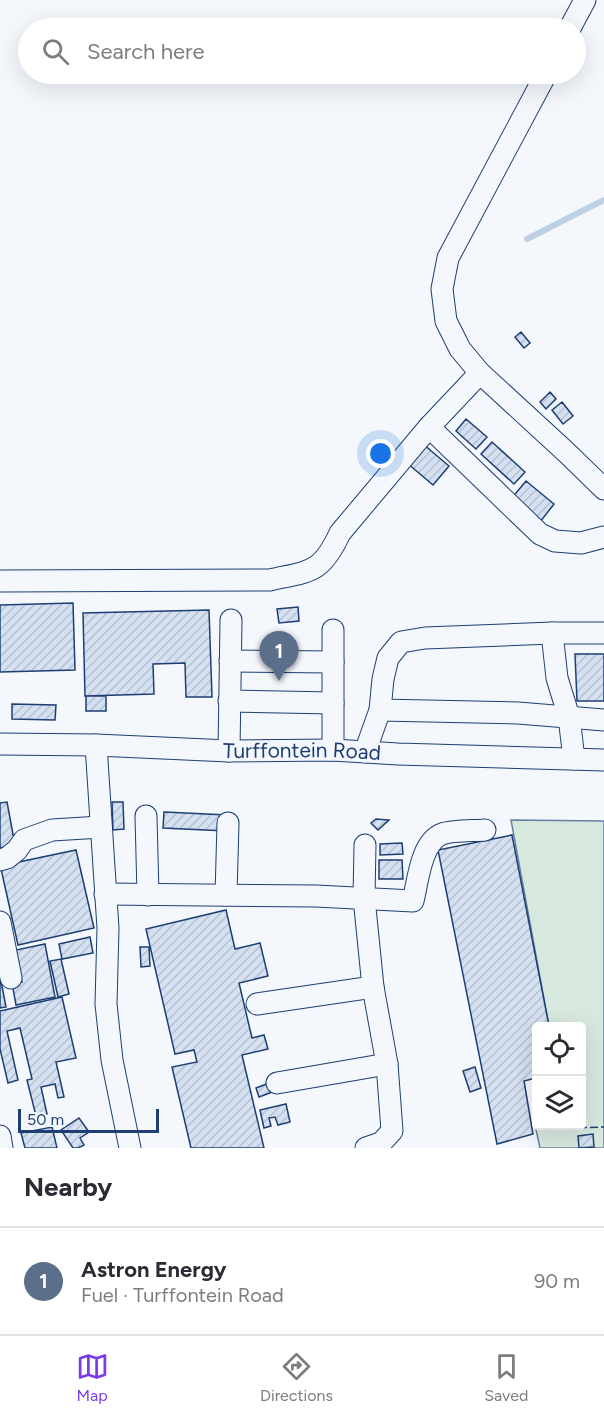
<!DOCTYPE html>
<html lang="en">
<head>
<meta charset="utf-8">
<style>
  :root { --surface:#fff; --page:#f7f7f7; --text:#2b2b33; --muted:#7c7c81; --line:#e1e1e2; --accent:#7c3aed }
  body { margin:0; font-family:Figtree,sans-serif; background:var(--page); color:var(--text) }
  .controls { position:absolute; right:18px; bottom:18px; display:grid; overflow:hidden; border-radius:6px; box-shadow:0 6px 24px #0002 }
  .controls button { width:54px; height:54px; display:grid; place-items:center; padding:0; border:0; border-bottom:2px solid var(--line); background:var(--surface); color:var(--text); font:30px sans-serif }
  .scale { position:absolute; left:18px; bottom:15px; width:141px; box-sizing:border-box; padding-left:6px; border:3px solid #1d3f73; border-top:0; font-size:16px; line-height:21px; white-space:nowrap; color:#1d3f73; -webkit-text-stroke:4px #f4f7fb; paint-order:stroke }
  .you { position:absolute; left:381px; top:454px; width:21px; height:21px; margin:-15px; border:4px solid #fff; border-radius:50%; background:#1a73e8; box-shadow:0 0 0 9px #1a73e833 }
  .badge { display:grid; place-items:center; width:39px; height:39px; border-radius:50%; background:var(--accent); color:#fff; font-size:20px; font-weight:700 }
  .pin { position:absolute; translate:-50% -50px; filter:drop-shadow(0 2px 3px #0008) }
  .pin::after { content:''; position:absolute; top:32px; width:21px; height:18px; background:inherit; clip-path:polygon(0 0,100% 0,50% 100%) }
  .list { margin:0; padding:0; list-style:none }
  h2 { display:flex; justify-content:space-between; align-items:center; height:78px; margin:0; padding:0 24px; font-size:26px }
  h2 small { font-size:20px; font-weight:400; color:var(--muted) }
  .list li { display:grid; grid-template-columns:39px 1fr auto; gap:18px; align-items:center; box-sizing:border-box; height:108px; padding:0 24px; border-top:2px solid var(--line) }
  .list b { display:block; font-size:22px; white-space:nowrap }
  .list p { margin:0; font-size:20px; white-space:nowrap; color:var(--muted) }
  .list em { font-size:20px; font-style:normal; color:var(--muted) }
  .icon { flex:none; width:33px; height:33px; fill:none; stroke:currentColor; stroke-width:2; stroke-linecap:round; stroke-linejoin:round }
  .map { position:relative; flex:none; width:604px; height:1148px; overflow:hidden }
  .search { position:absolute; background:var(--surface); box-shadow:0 6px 24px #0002; left:18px; right:18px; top:18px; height:66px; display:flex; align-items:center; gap:15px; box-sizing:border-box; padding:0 21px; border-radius:33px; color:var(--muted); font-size:22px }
  .sheet { height:186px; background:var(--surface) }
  nav { display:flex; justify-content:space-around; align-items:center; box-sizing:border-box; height:84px; border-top:2px solid var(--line); background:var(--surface); font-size:16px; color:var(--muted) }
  nav a { display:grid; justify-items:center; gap:3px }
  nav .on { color:var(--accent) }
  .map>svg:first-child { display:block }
  .green { fill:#d7e8df; stroke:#687fa3; stroke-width:1.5 }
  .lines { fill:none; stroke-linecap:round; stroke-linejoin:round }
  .stream { stroke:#bed0e5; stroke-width:6 }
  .building { fill:url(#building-hatch); stroke:#1d3f73; stroke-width:1.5 }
  .minor-casing { stroke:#1d3f73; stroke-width:23 }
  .minor { stroke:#f4f7fb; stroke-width:21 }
  .fence { stroke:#1d3f73; stroke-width:1.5; stroke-dasharray:8 3; stroke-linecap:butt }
  .labels { text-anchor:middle; stroke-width:4.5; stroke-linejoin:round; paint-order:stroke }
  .street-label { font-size:21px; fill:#1d3f73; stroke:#f4f7fb }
</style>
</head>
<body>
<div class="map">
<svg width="604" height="1148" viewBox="0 0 604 1148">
  <defs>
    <pattern id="building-hatch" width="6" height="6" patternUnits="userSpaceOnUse" patternTransform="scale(1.5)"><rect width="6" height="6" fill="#d5e0f0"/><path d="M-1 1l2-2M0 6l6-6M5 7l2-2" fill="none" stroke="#b6c1d1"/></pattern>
  </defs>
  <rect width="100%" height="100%" fill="#f4f7fb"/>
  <path class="green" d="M511 820 604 821V1148H540L535 1125 568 1128V1126H582V1026H549Z"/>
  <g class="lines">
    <path class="stream" d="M527 239 604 200"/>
  </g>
  <path class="building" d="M521 332 530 343 524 348 515 337Z
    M550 392 556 399 546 409 540 402Z
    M562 402 573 416 563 424 552 410Z
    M466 419 487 437 476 449 456 431Z
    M492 442 525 472 514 484 481 454Z
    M423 444 449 466 433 485 407 463Z
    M526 481 554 504 540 522 511 499Z
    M73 603 75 670 0 672V605Z
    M298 607 299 621 279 623 277 609Z
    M209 610 212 697H186L185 663 153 664 154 694 85 696 83 613Z
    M575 654H604V701H577Z
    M86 696H106V711H86Z
    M12 704 56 705 55 720 12 719Z
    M7 802 15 845 0 848V803Z
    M112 802H123L124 829 113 830Z
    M164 812 227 815 226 831 163 828Z
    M376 819 389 820 378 830 371 823Z
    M512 835 549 1026H536V1078L524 1081 533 1134 497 1144 438 850Z
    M402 843 403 854 380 855V844Z
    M76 850 94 928 18 945 1 869 14 863Z
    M379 860H402L403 879H379Z
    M226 910 235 949 260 943 268 976 239 983 252 1038 264 1035 268 1049 242 1055 264 1148H191L172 1067 197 1062 194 1050 175 1054 146 929Z
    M90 937 93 953 62 959 59 944Z
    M45 944 55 997 16 1005 12 983 22 982 16 950Z
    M140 947H149L150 966 141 967Z
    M61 959 69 994 58 997 50 961Z
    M0 976 6 1007 0 1008Z
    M62 997 76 1058 56 1062 64 1097 58 1098 55 1084 41 1087 47 1114 36 1116 27 1080 32 1079 20 1028 7 1031 18 1080 8 1083 0 1049V1011Z
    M475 1067 481 1088 470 1092 463 1071Z
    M272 1082 275 1091 259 1097 256 1088Z
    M286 1104 290 1122 278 1125 275 1117 269 1118 271 1126 264 1128 260 1110Z
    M79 1118 89 1132 80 1138 84 1145 78 1148H73L61 1130Z
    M52 1127 57 1148H25L21 1133Z
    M593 1134 594 1147 579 1148 578 1136Z"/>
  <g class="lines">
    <g class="minor-casing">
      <g id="minor">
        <path d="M570 28 585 0"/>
        <path d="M546 74 448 258 442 289 446 321 460 349 480 373 566 452 604 489"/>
        <path d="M429 427 540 534 555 541 581 543 604 537"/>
        <path d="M0 581 270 580C310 571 321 574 340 533L429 427 480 373"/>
        <path d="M333 630V750"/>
        <path d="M552 633 557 678 569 717 574 759"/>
        <path d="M230 661 333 662"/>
        <path d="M229 701 333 703"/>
        <path d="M380 710 518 713 604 720"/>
        <path id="s1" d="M0 744 96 745 229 751 333 750 398 754 604 760"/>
        <path d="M96 745 108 928 106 1004 112 1060 130 1148"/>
        <path d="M229 751 231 620"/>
        <path d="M365 752 380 710 383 679 388 658 401 642 425 638 552 633H604"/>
        <path d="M146 816 148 895"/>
        <path d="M365 845 364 898 373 987 387 1064 392 1131 381 1143 366 1148"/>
        <path d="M0 860 7 858 17 850 24 840 52 830 101 827"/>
        <path d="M105 894 316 896 413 901C418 881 421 842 442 834 453 830 473 831 485 830"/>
        <path d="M226 895 228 823"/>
        <path d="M0 922 11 978"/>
        <path d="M257 1004 373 987"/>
        <path d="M277 1083 387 1064"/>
        <path d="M0 1136 2 1148"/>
      </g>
    </g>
    <use href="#minor" class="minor"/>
    <path class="fence" d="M568 1128 604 1127"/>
  </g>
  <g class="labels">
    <g class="street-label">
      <text dy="7" stroke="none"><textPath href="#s1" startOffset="302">Turffontein Road</textPath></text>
    </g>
  </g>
</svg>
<div class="controls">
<button><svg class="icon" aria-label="locate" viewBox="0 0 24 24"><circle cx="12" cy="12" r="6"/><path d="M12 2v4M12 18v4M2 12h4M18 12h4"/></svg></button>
<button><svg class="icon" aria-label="layers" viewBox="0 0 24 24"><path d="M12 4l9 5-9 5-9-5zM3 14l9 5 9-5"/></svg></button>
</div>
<div class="scale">50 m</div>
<div class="you"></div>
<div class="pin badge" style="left:279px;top:681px;background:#5c6f8a">1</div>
<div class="search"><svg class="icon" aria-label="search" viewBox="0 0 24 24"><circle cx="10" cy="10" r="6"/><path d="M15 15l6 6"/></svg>Search here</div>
</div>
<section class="sheet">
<h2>Nearby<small></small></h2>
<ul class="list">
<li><span class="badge" style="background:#5c6f8a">1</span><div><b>Astron Energy</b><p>Fuel · Turffontein Road</p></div><em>90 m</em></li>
</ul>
</section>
<nav>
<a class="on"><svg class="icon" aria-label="map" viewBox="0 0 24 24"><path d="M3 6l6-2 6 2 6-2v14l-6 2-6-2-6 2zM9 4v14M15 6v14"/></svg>Map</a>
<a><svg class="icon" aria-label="directions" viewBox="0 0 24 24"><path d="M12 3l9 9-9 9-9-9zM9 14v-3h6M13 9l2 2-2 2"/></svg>Directions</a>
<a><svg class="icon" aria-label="saved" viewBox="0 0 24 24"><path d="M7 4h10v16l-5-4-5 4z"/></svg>Saved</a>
</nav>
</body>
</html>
